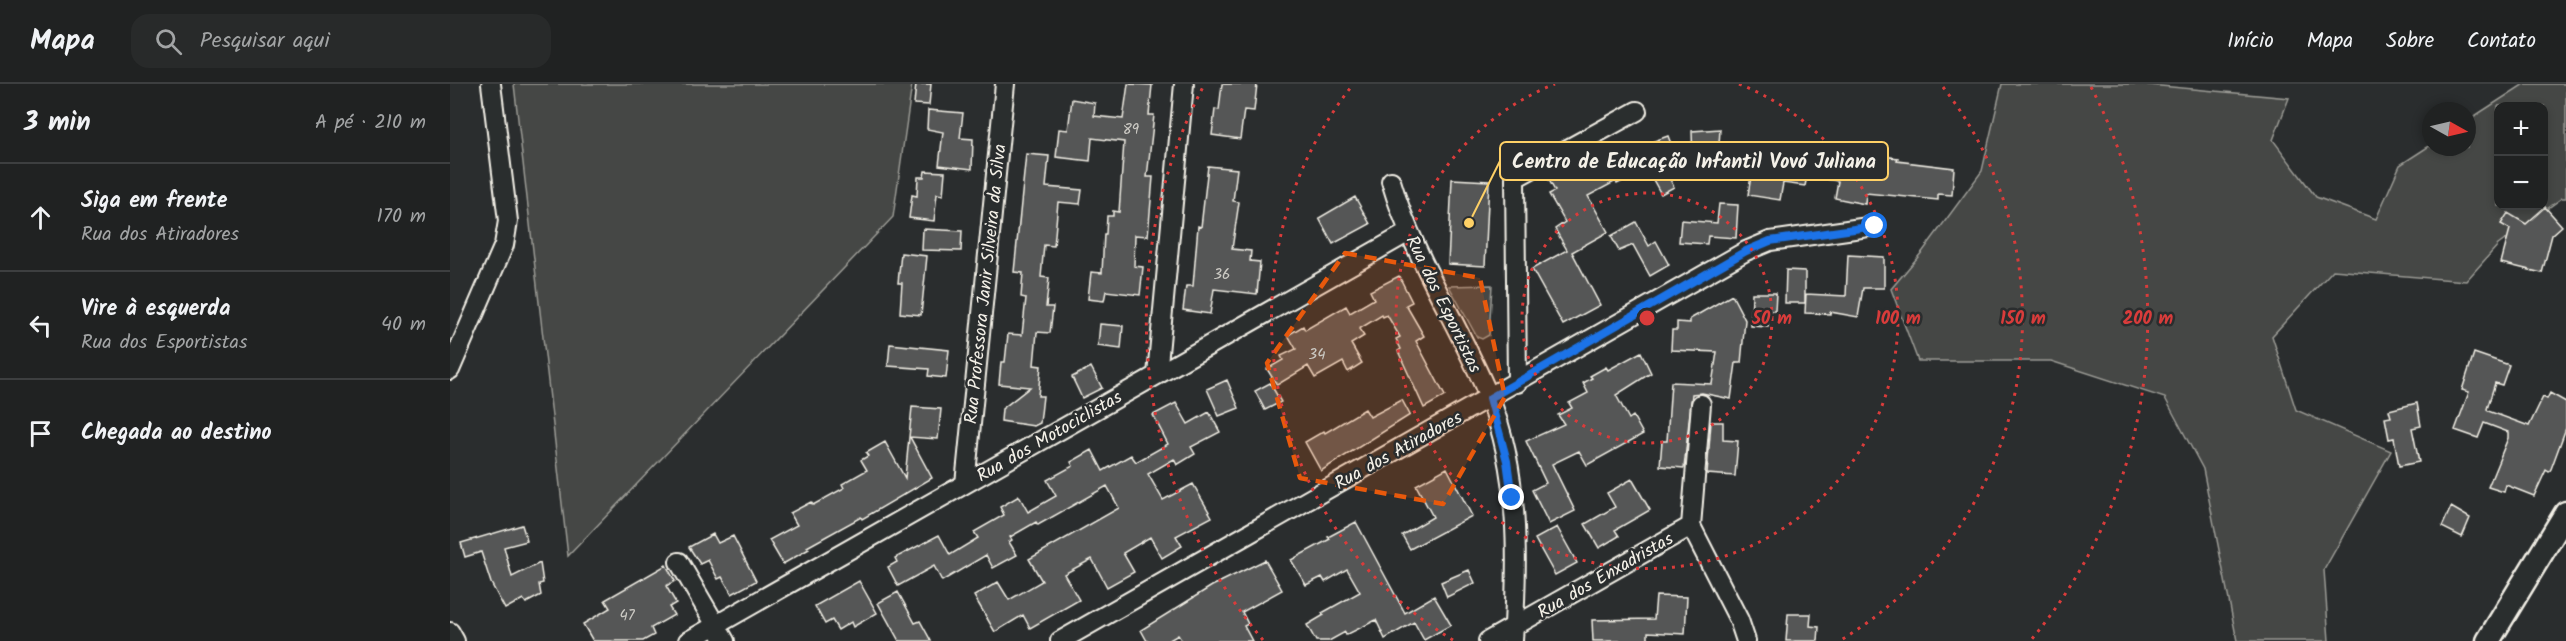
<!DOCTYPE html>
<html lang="pt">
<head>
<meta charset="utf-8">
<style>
  :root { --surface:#202222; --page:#282a2a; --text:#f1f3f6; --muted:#a2a4a5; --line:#3d3f40 }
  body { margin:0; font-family:Kalam,sans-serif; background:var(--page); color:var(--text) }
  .controls { position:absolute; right:18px; top:18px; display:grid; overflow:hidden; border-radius:12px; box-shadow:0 3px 9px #0003 }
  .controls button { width:54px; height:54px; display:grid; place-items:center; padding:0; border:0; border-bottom:2px solid var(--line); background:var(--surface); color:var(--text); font:30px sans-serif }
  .compass { position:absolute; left:1972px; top:18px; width:54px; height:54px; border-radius:50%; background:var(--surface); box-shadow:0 3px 9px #0003; rotate:98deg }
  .stop { position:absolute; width:18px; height:18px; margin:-14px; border:4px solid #1a73e8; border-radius:50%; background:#fff }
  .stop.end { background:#1a73e8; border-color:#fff; box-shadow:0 2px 6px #0008 }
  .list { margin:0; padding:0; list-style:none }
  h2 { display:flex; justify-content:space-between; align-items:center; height:78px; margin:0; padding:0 24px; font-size:26px }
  h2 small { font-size:20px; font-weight:400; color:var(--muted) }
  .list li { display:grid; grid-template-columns:39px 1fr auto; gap:18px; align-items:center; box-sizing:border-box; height:108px; padding:0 24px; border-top:2px solid var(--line) }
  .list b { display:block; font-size:22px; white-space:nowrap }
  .list p { margin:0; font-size:20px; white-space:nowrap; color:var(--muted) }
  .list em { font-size:20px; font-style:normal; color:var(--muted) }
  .icon { flex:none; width:33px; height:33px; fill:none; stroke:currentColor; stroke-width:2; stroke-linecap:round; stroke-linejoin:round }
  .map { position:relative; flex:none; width:2116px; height:557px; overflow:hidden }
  header { display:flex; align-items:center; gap:36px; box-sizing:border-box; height:84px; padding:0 30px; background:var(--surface); border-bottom:2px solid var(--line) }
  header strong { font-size:28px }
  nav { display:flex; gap:33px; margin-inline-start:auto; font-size:21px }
  .search { width:420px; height:54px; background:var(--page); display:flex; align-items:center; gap:15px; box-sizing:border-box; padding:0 21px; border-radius:18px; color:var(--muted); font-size:22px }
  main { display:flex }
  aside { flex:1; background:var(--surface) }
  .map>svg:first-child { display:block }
  .green { fill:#444645; stroke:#9c9c96; stroke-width:1.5; fill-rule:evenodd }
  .building { fill:#555756; stroke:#f4f1e8; stroke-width:1.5 }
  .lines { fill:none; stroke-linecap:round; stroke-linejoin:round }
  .minor-casing { stroke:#f4f1e8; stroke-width:22 }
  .major-casing { stroke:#f4f1e8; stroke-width:27 }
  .minor { stroke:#2a2d2e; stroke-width:18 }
  .major { stroke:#2a2d2e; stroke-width:22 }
  .route { stroke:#1a73e8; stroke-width:8 }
  .marked { fill:#e8590c; fill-opacity:0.2; stroke:#e8590c; stroke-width:4.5; stroke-dasharray:12 8; stroke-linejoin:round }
  .ring { fill:none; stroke:#d93c3b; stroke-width:3; stroke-dasharray:3 6 }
  .labels { text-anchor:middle; stroke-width:5; stroke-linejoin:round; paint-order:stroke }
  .number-label { font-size:15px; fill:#cccac4 }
  .street-label { font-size:18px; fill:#f4f1e8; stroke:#2a2d2e }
  .centre { fill:#d93c3b; stroke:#2a2d2e; stroke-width:3 }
  .ring-label { font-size:18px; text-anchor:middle; font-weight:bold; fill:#d93c3b; stroke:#2a2d2e; stroke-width:5; stroke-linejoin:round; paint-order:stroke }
  .leader { fill:none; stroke:#ffd166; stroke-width:2 }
  .callout-dot { fill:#ffd166; stroke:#2a2d2e; stroke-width:2 }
  .callout { fill:#2a2d2e; stroke:#ffd166; stroke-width:2 }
  .callout-label { font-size:20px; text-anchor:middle; font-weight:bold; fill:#f4f1e8 }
</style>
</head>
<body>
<header>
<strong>Mapa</strong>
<div class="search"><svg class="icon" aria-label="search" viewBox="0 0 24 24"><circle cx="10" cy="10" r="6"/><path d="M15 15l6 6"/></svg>Pesquisar aqui</div>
<nav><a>Início</a><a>Mapa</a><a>Sobre</a><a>Contato</a></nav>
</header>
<main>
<aside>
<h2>3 min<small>A pé · 210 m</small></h2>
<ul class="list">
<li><svg class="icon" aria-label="ahead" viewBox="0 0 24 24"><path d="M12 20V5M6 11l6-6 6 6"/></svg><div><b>Siga em frente</b><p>Rua dos Atiradores</p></div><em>170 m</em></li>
<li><svg class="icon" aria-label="left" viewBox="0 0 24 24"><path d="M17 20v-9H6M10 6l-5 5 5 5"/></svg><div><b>Vire à esquerda</b><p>Rua dos Esportistas</p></div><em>40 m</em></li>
<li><svg class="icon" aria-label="arrive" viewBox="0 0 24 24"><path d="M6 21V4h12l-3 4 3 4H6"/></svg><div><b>Chegada ao destino</b></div></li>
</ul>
</aside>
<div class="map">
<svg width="2116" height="557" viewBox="0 0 2116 557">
  <rect width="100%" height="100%" fill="#2a2d2e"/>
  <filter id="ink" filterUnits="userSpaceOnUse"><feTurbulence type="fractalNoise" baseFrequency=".0167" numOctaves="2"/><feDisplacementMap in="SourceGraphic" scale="12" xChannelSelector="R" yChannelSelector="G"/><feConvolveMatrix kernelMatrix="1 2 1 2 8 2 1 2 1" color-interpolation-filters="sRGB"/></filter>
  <g filter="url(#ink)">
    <path class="green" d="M64 0H462L443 133 118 472Z
      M1552 0H1689L1839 14 1823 56 1866 113 1926 135 1950 81 1981 61V63H2017V37L2074 0H2116V114H2112L2048 161 2016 197 1883 186 1822 252 1846 326 1941 367 1874 486 1879 557H1787L1753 385 1715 314 1601 277H1468L1441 205 1473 167 1532 87ZM2048 22H2094V122H2048Z
      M1042 201 1039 251 1032 255 1027 253 999 202Z"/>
    <path class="building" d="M466 0H481L479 21 464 20Z
      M678 0 702 1 699 31H704L697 93H703L698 152 685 151 684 182 693 183 690 211 656 207 654 217 638 215 641 188 652 189 654 150H656L657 132H663V127L669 128 674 58 642 54 640 77 606 73 609 45 618 46 622 15 645 19 644 32 673 35Z
      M772 0H807L804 27 794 26 790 55 762 51 765 25 769 26Z
      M478 26 513 29 510 54 523 55 522 85 489 81 493 48 477 45Z
      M1270 45 1268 77H1243L1242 47Z
      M1218 52 1229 80 1215 86 1224 103 1211 110 1197 85 1167 100 1166 97 1138 112 1158 148 1122 168 1150 221 1113 241 1082 185 1117 166 1105 145 1115 138 1099 110 1105 107 1099 96 1120 82 1126 92 1177 67Z
      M1361 61 1393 67 1394 63 1425 61 1424 71 1448 74 1447 77 1504 84 1502 111 1488 110V116L1416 109 1415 120 1385 114 1388 97 1357 92 1355 102 1333 99 1330 116 1298 111 1302 86 1334 91 1335 83 1357 86Z
      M576 70 599 72 596 103 632 106 630 120 608 118 604 162 594 161 591 193 599 194 596 223H603L600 249 587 248 584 281 591 282 588 312H593L590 339 584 342 551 337 552 325 580 303 549 300 551 278H555L558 250 572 251 576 214 571 213 573 189 564 188Z
      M758 82 787 85 783 117 789 118 782 165 801 167 800 177 810 178 807 210 764 205 760 230 733 226 736 202H743L748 142 751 143Z
      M475 87 495 88 493 111 487 110 484 137 459 134 462 111 467 112 468 93H474Z
      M1002 95 1039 97 1035 182 998 180Z
      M905 113 920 140 883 160 869 134Z
      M1269 120 1288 121 1286 154 1258 152 1257 160 1229 158 1231 136 1267 139Z
      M2095 123 2112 142 2102 151 2092 189 2051 179 2060 145 2051 140 2058 129 2076 140Z
      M1186 138 1199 162 1206 157 1219 181 1200 192 1183 161 1169 167 1161 152Z
      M473 145 512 147 511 167 472 166Z
      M451 169 477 172 471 231 450 229 452 199H448Z
      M1398 171 1434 173V204H1413L1408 233 1380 228V230L1355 229 1356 210 1396 212Z
      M1336 186 1355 187V219H1335Z
      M949 192 962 218 956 221 974 252 966 257 995 312 974 324 948 267 951 265 946 255 950 253 937 231 933 233 932 231 909 245 914 252 901 260 912 279 898 288 893 278 865 294 858 282 827 301 817 285 833 276 831 272 846 265 838 251 853 242 855 246 896 222 900 229 924 215 920 207Z
      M1302 209H1326L1325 227H1319L1318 243 1301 242Z
      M1282 211 1295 236 1291 279H1286L1281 315 1252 309 1242 310 1234 384 1210 382 1212 357H1217L1221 298 1262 300 1267 268 1221 266 1222 246H1227V238L1240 239V235Z
      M650 240 673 242 671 265 648 262Z
      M440 260 499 266 496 294 478 292 479 285 438 282Z
      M1191 268 1201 289 1166 311 1179 335 1183 332 1193 350 1137 381 1129 367 1102 380 1125 427 1099 440 1082 406 1096 399 1076 357 1114 340 1108 331 1122 324 1119 319 1138 309 1133 299 1142 294 1140 292 1156 283 1158 286Z
      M2024 269 2059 281 2052 301 2045 299 2037 325 2038 327 2079 342 2093 313 2097 315 2100 309 2116 318V344L2101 385 2099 388 2096 386 2084 412 2056 401 2054 408 2038 403 2058 354V348L2034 339 2028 354 2005 346 2019 308 2012 306Z
      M641 283 652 304 632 314 622 293Z
      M777 296 789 324 769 332 757 305Z
      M820 299 831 318 815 326 805 307Z
      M952 316 960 331 871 387 855 358 874 347 875 349 915 325 920 333Z
      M726 319 738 340 759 328 770 348 741 363 745 370 727 381 724 375 698 390 713 416 743 400 762 433 726 452 732 462 712 474 700 453 673 469 684 488 657 503 642 475 614 490 629 516 580 544 573 531 545 548 524 512 548 498 559 516 592 497 579 475 669 424 657 402 588 441 586 438 560 453 562 456 559 458 567 471 543 484 536 471 492 497 484 482 448 502 438 483 447 478 445 474 489 451 500 471 528 454 524 448 554 431 550 423 569 412 578 428 606 412 597 396 623 382 621 378 642 366 653 387 681 371 686 378 718 360 703 331Z
      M1967 319 1971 342 1962 344 1969 378 1949 382 1944 354 1939 355 1935 334 1941 333 1939 326Z
      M462 323 491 325 488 355 460 353 482 394 412 435 411 433 357 463 359 465 333 480 319 456 347 441 340 429 361 418 363 421 394 404 392 400 417 386 411 376 418 372 416 369 435 358 455 394Z
      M1261 338H1273V356L1288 357 1285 392 1257 390Z
      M997 384 1022 432 960 465 952 451 983 433 966 401Z
      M1182 395 1200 426 1165 446 1169 452 1149 464 1135 440 1165 423 1157 409Z
      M2001 423 2020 434 2012 453 1992 443Z
      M906 438 955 529 984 512 1001 541 974 556 964 538 935 555 926 536 896 551 895 548 879 557H866L857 541 874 531 872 529 910 508 897 485 875 498 872 493 856 501 841 476 880 455 878 453Z
      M72 441 77 457 54 463 62 493 90 479 93 499 89 500 91 511 76 519 73 515 55 525 41 499 31 468 15 473 11 459Z
      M1107 443 1127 479 1105 491 1085 455Z
      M263 450 268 459 283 452 306 497 282 510 272 493 268 495 258 476 250 480 239 463Z
      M815 476 832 506 792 528 798 540 794 542 802 557H732L728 551 718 557H697L691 546 762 502Z
      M216 481 225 497 216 502 226 519 219 523 224 531 201 544 204 551 193 557H143L133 540 160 524 155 516Z
      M1019 486 1025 499 997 513 991 498Z
      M409 497 427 529 403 543 401 538 388 546 382 536 375 540 365 522Z
      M448 508 465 539 470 537 481 557H449L428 519Z
      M1206 512 1237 513 1235 550 1198 548V557H1143L1142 536 1204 535Z
      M1338 530H1361L1360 542 1369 543 1368 557H1336Z"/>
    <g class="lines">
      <g class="minor-casing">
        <path id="minor" d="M941 97C963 173 1009 240 1039 313 1070 386 1068 479 1063 557
          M0 286 54 161 58 137 41 0
          M707 291 734 0
          M1067 299 1065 94 1187 27
          M1251 320 1241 442 1289 536 1296 557
          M515 400 555 0
          M229 478 275 557
          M0 548 5 557
          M238 557 959 148
          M610 557 1296 167 1320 157 1425 142
          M1038 557 1241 442"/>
      </g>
      <g class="major-casing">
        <path id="major" d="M2038 557 2116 429"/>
      </g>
      <use href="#minor" class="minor"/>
      <use href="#major" class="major"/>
    </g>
  </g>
  <g class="lines" filter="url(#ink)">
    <path class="route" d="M1062 414 1057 377 1040 314 1296 167 1320 157 1425 142"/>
  </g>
  <path class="marked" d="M895 169 1030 194 1055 313 993 420 850 394 817 279Z"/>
  <g class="ring">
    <circle cx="1197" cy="234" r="125"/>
    <path d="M1289 0A251 251 0 1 1 1105 0"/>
    <path d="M1003 556A376 376 0 0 1 901 3M1493 3A376 376 0 0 1 1391 556"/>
    <path d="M813 556A501 501 0 0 1 753 3M1641 3A501 501 0 0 1 1581 556"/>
  </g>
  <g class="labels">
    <g class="number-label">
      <text x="681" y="50">89</text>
      <text x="772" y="195">36</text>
      <text x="867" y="275">34</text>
      <text x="177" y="536">47</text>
    </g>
    <g class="street-label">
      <text transform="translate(535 200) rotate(-84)" y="6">Rua Professora Janir Silveira da Silva</text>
      <text transform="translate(994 220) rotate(64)" y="6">Rua dos Esportistas</text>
      <text transform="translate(599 352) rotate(-30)" y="6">Rua dos Motociclistas</text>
      <text transform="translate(948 366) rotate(-29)" y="6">Rua dos Atiradores</text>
      <text transform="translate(1155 491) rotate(-30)" y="6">Rua dos Enxadristas</text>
    </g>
  </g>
  <circle cx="1197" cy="234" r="9" class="centre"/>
  <g class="ring-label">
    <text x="1322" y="240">50 m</text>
    <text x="1448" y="240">100 m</text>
    <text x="1573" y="240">150 m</text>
    <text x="1698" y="240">200 m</text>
  </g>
  <path class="leader" d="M1019 139L1050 77"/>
  <circle class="callout-dot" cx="1019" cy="139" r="6"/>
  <rect class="callout" x="1050" y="58" width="388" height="38" rx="6"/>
  <g class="callout-label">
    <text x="1244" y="84">Centro de Educação Infantil Vovó Juliana</text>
  </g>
</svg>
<div class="controls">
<button>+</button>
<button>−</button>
</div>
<svg class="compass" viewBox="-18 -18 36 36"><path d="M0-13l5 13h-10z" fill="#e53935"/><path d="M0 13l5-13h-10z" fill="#a2a4a5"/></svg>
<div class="stop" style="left:1425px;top:142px"></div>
<div class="stop end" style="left:1062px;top:414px"></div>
</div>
</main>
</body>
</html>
